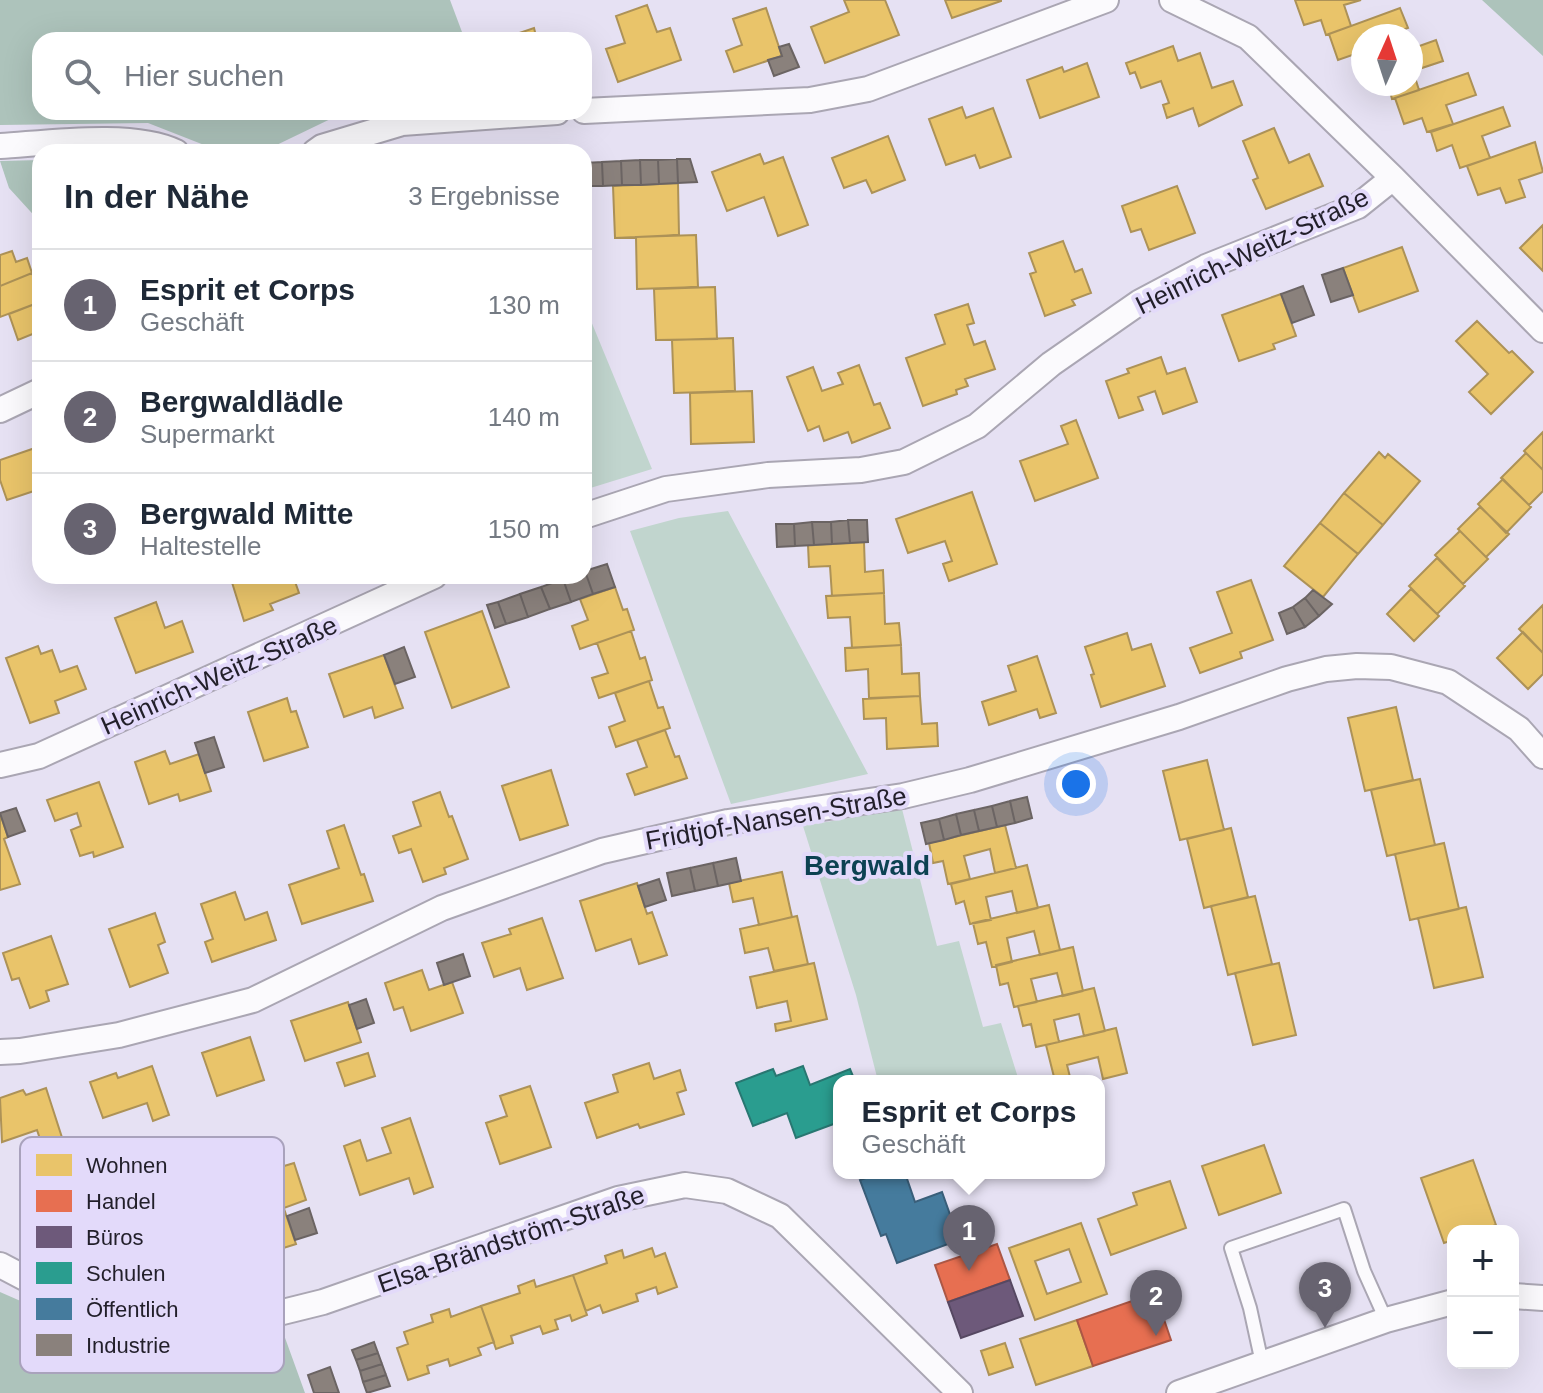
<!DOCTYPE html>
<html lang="de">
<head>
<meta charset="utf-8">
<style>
  :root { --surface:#fff; --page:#f6f6f7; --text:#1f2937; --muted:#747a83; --line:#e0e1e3; --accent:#676370 }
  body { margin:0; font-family:Arial,sans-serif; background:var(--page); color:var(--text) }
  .controls { position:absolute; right:24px; bottom:24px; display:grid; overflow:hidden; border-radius:16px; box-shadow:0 8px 32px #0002 }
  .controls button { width:72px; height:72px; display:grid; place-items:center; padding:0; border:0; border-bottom:2px solid var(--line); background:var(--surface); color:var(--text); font:40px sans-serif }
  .compass { position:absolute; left:1351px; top:24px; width:72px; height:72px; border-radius:50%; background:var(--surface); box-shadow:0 8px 32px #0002; rotate:3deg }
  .you { position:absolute; left:1076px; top:784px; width:28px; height:28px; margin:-20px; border:6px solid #fff; border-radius:50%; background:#1a73e8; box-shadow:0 0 0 12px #1a73e833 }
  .badge { display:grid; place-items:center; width:52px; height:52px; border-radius:50%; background:var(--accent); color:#fff; font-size:26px; font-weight:700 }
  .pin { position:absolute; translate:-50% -66px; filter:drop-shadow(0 2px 4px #0008) }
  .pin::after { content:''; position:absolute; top:42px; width:28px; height:24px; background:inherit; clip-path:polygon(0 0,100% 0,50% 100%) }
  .popup { position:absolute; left:833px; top:1075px; width:272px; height:104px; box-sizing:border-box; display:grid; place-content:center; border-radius:16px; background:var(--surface); filter:drop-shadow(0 2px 6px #0005); font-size:26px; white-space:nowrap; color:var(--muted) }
  .popup b { font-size:30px; color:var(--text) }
  .popup::after { content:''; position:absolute; left:50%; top:100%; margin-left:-16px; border:16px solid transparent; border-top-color:var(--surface) }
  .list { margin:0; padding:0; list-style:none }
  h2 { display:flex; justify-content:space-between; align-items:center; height:104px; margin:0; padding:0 32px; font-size:34px }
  h2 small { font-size:26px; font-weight:400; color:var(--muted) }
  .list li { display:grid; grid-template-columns:52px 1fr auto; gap:24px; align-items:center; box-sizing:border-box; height:112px; padding:0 32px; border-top:2px solid var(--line) }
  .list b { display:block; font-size:30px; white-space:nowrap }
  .list p { margin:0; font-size:26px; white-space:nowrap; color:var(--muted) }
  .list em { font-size:26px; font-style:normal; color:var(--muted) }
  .icon { flex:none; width:44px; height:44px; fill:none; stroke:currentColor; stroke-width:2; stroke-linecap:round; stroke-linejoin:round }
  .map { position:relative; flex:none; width:1543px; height:1393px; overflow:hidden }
  .search { position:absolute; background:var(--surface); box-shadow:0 8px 32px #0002; left:32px; top:32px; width:560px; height:88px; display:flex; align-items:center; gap:20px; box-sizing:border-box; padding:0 28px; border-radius:24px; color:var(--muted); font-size:30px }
  .panel { position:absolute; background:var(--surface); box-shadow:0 8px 32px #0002; left:32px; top:144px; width:560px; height:440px; border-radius:24px }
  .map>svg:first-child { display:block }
  .green { fill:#c1d5ce }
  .forest { fill:#adc3bb }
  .homes { fill:#e9c46a; stroke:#ad9257; stroke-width:2; fill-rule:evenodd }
  .shops { fill:#e76f51; stroke:#ac5745; stroke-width:2 }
  .offices { fill:#6d597a; stroke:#564862; stroke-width:2 }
  .schools { fill:#2a9d8f; stroke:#287771; stroke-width:2 }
  .public { fill:#457b9d; stroke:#3a5f7a; stroke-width:2 }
  .industry { fill:#8a817c; stroke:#6b6463; stroke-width:2 }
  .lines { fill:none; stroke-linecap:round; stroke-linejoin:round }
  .lane-casing { stroke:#aaa6b3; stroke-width:16 }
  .street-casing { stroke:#aaa6b3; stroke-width:28 }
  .lane { stroke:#fbfafd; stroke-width:12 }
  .street { stroke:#fbfafd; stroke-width:24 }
  .labels { text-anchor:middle; stroke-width:8; stroke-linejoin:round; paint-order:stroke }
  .street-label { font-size:26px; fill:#221f2a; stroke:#e3dafa }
  .neighbourhood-label { font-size:28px; font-weight:bold; fill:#0c4152; stroke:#e3dafa }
  .key { fill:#e3dafa; stroke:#a9a2bc; stroke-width:2 }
  .key-label { font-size:22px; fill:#221f2a }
</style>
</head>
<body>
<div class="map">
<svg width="1543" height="1393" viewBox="0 0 1543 1393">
  <rect width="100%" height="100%" fill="#e6e1f3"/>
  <path class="green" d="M584 304 652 469 584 490Z
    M728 511 868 774 731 804 630 531 679 518Z
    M902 809 937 946 959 941 983 1027 1001 1023 1019 1081H878L856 995 803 826Z"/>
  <path class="forest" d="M0 0H450L465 40H40V112H345L262 152H222L148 123 0 125Z
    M1482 0H1543V56Z
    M40 160V222L9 188 0 161Z
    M0 1292 64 1320 184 1355 284 1335 305 1393H0Z"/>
  <path class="homes" d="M844 0H885L899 35 825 63 811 27 849 12Z
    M945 0H1001V1L952 18Z
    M1295 0H1361L1344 5 1351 26 1326 35 1321 20 1304 25Z
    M647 5 657 32 670 28 681 60 618 82 606 49 625 43 616 16Z
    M766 8 782 56 734 72 726 51 742 45 733 19Z
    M1400 8 1408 28 1385 36H1363V66L1359 67 1355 54 1338 60 1329 34Z
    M534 28 537 40H499Z
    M1436 40 1443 61 1413 71 1419 90 1392 99 1388 84 1371 90 1369 84H1411V49Z
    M1173 46 1178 61 1200 53 1212 88 1233 81 1242 105 1199 126 1193 108 1167 118 1163 105 1169 103 1161 81 1141 88 1135 72 1130 74 1126 63Z
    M1087 63 1099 97 1040 118 1027 80 1062 67 1064 72Z
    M1468 73 1476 95 1446 105 1453 124 1427 132 1422 118 1404 124 1395 98Z
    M962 107 966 118 993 108 1011 157 980 168 975 155 946 165 929 119Z
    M1503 107 1510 126 1482 136 1490 158 1460 168 1452 145 1437 151 1431 132Z
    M1274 128 1289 163 1309 154 1323 186 1266 209 1253 180 1258 178 1243 141Z
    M888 136 905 180 872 193 866 180 844 188 832 158Z
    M1535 142 1543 172 1519 180 1525 197 1506 203 1500 188 1478 195 1467 166Z
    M760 154 764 164 783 157 808 225 778 236 764 197 727 211 712 172Z
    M678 183 679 235 615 238 613 186Z
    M1177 186 1195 233 1149 250 1141 229 1131 232 1122 206Z
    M1543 225V271L1520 248Z
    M696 235 698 287 637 289 636 237Z
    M1063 241 1075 272 1082 269 1091 293 1072 300 1075 305 1045 316 1030 274 1036 272 1029 253Z
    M1402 247 1418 291 1359 312 1343 268Z
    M12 251 16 262 27 258 32 273 0 286V255Z
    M32 273 37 285 40 284V302L0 317V286Z
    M715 287 717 339 656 340 654 289Z
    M1281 294 1296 336 1273 344 1275 349 1239 361 1222 315Z
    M40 302V331L18 340 9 314Z
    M968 304 974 323 967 325 974 345 985 341 995 369 965 379 968 386 956 390 957 394 923 406 906 358 945 344 935 315Z
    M1477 321 1509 353 1512 351 1533 372 1491 414 1469 392 1488 374 1456 341Z
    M733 338 735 391 674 393 672 340Z
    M1161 357 1167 374 1185 368 1197 402 1163 414 1155 391 1138 397 1143 410 1119 418 1106 381 1129 373 1127 369Z
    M859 365 874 405 880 403 890 428 852 443 848 432 824 441 819 426 808 431 787 377 813 367 822 391 843 384 838 373Z
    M752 391 754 442 691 444 690 393Z
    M1076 420 1098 478 1035 501 1020 461 1068 444 1061 426Z
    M1543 432V470L1524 451Z
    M38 447 40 489 7 500 0 480V460Z
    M1379 452 1385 458 1388 454 1420 481 1383 525 1344 493Z
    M1526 453 1543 470V491L1529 505 1501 478Z
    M1503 479 1531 507 1506 533 1478 504Z
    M972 492 997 564 949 581 943 564 952 561 945 541 908 553 896 519Z
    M1344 493 1383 525 1358 554 1320 523Z
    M1480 507 1509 534 1486 557 1458 529Z
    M1320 523 1358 554 1323 597 1284 566Z
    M1460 531 1488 559 1463 584 1435 555Z
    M864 542 865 572 883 570 884 593 832 596 830 566 809 567 808 545Z
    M1437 558 1465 586 1437 614 1409 586Z
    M230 576H293L299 593 270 604 273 610 244 621Z
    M1251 580 1273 640 1240 652 1242 658 1200 673 1190 648 1232 633 1217 592Z
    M615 587 623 610 627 609 634 630 580 649 572 626 588 620 580 599Z
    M1411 589 1439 616 1414 641 1387 614Z
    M884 593 885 624 899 623 901 645 852 648 850 617 828 618 826 596Z
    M156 602 165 628 182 621 193 652 136 673 115 618Z
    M1543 605V653L1519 629Z
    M482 611 509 687 452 708 425 632Z
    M631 631 640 659 645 657 652 680 599 698 592 678 608 673 597 643Z
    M1523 632 1543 653V674L1528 689 1497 658Z
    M1127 633 1132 650 1151 644 1165 686 1101 707 1091 675 1094 674 1085 647Z
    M901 645 902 674 919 673 920 696 869 698 868 669 846 671 845 648Z
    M38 646 41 654 52 650 60 672 77 666 86 689 55 701 59 713 30 723 6 658Z
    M384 655 403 708 375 718 372 707 344 717 329 674Z
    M1037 656 1056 713 1040 718 1037 709 989 725 982 702 1016 691 1008 666Z
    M649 681 658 708 663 707 670 728 616 747 609 727 625 721 615 693Z
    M920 696 922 724 937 723 938 746 887 749 886 718 864 719 863 699Z
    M287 698 291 712 296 711 308 747 264 761 248 712Z
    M1396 707 1413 780 1365 791 1348 718Z
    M665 730 675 757 679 756 687 778 635 795 627 774 647 767 637 740Z
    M165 751 170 764 199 754 211 791 180 801 178 794 149 804 135 762Z
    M1207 760 1224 830 1180 840 1163 771Z
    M551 770 568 825 520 840 502 786Z
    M1420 779 1435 845 1387 856 1371 790Z
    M99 782 123 847 94 857 93 852 80 856 71 830 81 826 77 813 55 821 47 800Z
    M440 792 449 817 452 816 468 859 444 868 446 874 423 882 411 849 399 853 393 836 421 826 413 802Z
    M0 813 8 837 4 839 20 884 0 890Z
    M344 825 361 875 364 874 373 901 302 924 289 885 339 868 327 831Z
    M1005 825 1016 868 995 873 990 849 964 856 970 879 948 884 943 861 933 863 929 843Z
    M1231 828 1248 897 1204 908 1187 839Z
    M1444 843 1459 909 1410 920 1395 854Z
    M1027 865 1038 908 1017 913 1012 891 986 897 991 920 970 924 964 901 956 904 951 884Z
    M782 872 792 917 759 925 753 898 733 902 729 883Z
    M637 883 647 914 652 912 667 955 639 964 631 939 596 951 580 901Z
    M235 892 245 920 267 912 276 940 212 962 205 942 213 939 201 904Z
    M1255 896 1272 964 1228 975 1211 906Z
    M1049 905 1060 950 1040 955 1034 931 1007 938 1012 962 992 967 986 942 978 944 973 923Z
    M1466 907 1483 977 1434 988 1418 918Z
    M155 913 165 942 158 945 168 973 130 987 109 929Z
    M797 916 808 964 774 971 768 948 745 953 740 929Z
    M542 918 563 978 527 990 520 968 494 977 482 943 511 934 509 929Z
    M51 936 68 984 46 991 49 1001 30 1008 19 978 12 980 3 953Z
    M1073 947 1083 991 1063 996 1057 973 1031 979 1037 1002 1014 1007 1008 983 1000 985 996 965Z
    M814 963 827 1019 776 1031 775 1024 791 1021 787 1001 757 1008 750 977Z
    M1279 963 1296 1035 1253 1045 1235 973Z
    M422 970 429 990 452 982 463 1013 411 1031 403 1007 394 1010 385 983Z
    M1094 988 1105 1031 1084 1036 1079 1014 1054 1020 1059 1042 1036 1047 1031 1024 1023 1026 1018 1006Z
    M348 1002 361 1042 305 1061 291 1021Z
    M1116 1028 1127 1073 1103 1079 1098 1057 1067 1065 1071 1081H1055L1046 1045Z
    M250 1037 264 1080 217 1096 202 1053Z
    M368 1053 375 1076 345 1086 337 1063Z
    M649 1063 654 1079 680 1070 686 1090 677 1093 684 1114 640 1128 638 1124 597 1138 585 1103 618 1092 613 1075Z
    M152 1066 169 1115 153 1121 147 1103 103 1118 90 1082 116 1073 118 1078Z
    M530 1086 551 1147 500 1164 486 1123 507 1116 500 1096Z
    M46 1088 66 1150 46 1157 37 1130 2 1142 0 1098 23 1090 26 1095Z
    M410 1118 433 1187 414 1194 409 1178 360 1195 344 1146 360 1140 367 1161 391 1153 382 1128Z
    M1264 1145 1281 1193 1219 1215 1202 1166Z
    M1473 1160 1496 1225 1478 1231H1453V1240L1444 1243 1421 1178Z
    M294 1163 306 1200 284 1208 271 1170Z
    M1170 1181 1186 1228 1111 1255 1098 1219 1137 1205 1133 1193Z
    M278 1191 296 1244 280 1249 282 1253 269 1257 268 1254 233 1265 218 1222 260 1208 256 1198Z
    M186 1216 201 1261 135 1283 127 1260 158 1250 151 1228Z
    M1081 1223 1107 1294 1035 1320 1009 1248ZM1069 1249 1081 1282 1047 1294 1035 1261Z
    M652 1248 655 1257 665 1253 677 1287 658 1294 656 1287 636 1294 638 1301 603 1313 600 1305 586 1311 573 1275 607 1263 605 1256 622 1250 624 1258Z
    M573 1275 587 1315 572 1321 570 1315 555 1320 558 1329 543 1334 540 1326 511 1336 513 1343 496 1349 481 1306 520 1293 518 1286 534 1280 536 1287Z
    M481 1306 494 1342 478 1348 481 1355 450 1366 448 1359 427 1366 429 1373 408 1380 397 1348 408 1344 404 1332 433 1322 431 1315 449 1309 451 1317Z
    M1077 1320 1093 1366 1036 1385 1020 1339Z
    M1005 1343 1013 1367 989 1375 981 1351Z"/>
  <path class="shops" d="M997 1244 1010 1280 948 1302 935 1265Z
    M1155 1293 1171 1340 1093 1366 1077 1320Z"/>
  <path class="offices" d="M1010 1280 1023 1316 961 1338 948 1302Z"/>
  <path class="schools" d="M803 1066 810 1085 850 1069 855 1081H839V1122L796 1138 787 1113 753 1126 736 1083 773 1069 776 1076Z"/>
  <path class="public" d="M880 1173H905L915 1202 942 1192 959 1240 897 1263 886 1234 881 1236 860 1180Z"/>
  <path class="industry" d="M789 44 799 67 774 76 768 60 782 56 779 47Z
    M677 159 678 183 659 184 658 160Z
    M677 159H690L697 182 678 183Z
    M640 160 641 185H622L621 161Z
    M640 160H658L659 184 641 185Z
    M621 161 622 185 603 186 602 162Z
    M602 162 603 186H585L584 163Z
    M1343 268 1353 295 1331 302 1322 275Z
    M1303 286 1314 315 1292 323 1281 294Z
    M848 520 850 543 832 544 831 522Z
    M848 520H867L868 542 850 543Z
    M812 522 814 545 795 546 794 524Z
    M812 522H831L832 544 814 545Z
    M776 524H794L795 546 777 547Z
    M607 564 615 587 593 594 585 571Z
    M585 571 593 594 571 602 563 579 584 576Z
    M563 579 571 602 550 609 541 587Z
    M541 587 550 609 528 617 520 594Z
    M1313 590 1332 604 1319 616 1305 598Z
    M520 594 528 617 506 624 498 602Z
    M1305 598 1319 616 1305 627 1293 607Z
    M498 602 506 624 495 628 487 605Z
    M1293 607 1305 627 1287 634 1279 613Z
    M404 647 415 677 395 684 384 655Z
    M214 737 224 767 205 773 195 743Z
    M1027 797 1032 818 1015 823 1010 801Z
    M1010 801 1015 823 997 827 992 806Z
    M992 806 997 827 979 831 974 810Z
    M16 808 25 831 8 837 0 813Z
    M974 810 979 831 961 835 956 814Z
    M956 814 961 835 944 840 939 819Z
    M939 819 944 840 926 844 921 823Z
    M736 858 741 881 718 886 713 863Z
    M713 863 718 886 695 891 690 868Z
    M690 868 695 891 672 896 667 873Z
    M659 879 666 900 645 907 638 886Z
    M463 954 470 976 444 985 437 963Z
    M366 999 374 1023 357 1029 349 1005Z
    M309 1208 317 1233 295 1240 287 1216Z
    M374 1342 378 1353 356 1360 352 1350Z
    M378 1353 382 1364 360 1371 356 1360Z
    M382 1364 386 1375 363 1382 360 1371Z
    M330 1367 339 1393H314L308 1375Z
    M386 1375 390 1386 367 1393 363 1382Z"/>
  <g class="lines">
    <g class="lane-casing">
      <path id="lane" d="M1262 1363 1250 1308 1231 1248 1330 1214 1344 1209 1364 1271 1386 1320"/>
    </g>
    <g class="street-casing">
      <path id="street" d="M1172 0 1248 37 1393 178 1543 330
        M584 111 810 100 868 89 1106 0
        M0 146C48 143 134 131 176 152
        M315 152 322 147 402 123 557 112
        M0 410 40 391
        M584 516 666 489 768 475 861 470 904 462 977 426 1051 364 1140 302 1206 267 1358 206 1393 178
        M0 765 39 756 434 576
        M0 1052 20 1051 119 1035 253 1000 442 908 602 851 728 822 903 796 970 780 1179 717 1287 679 1326 669 1357 666 1391 667 1448 682 1519 729 1543 756
        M0 1265 65 1299 133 1317 189 1329 230 1325 323 1302 618 1199 685 1185 727 1191 780 1216 960 1393
        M1513 1296 1543 1298
        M1179 1393 1386 1320 1453 1302"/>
    </g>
    <use href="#lane" class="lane"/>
    <use href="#street" class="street"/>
  </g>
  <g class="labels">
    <g class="street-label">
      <text transform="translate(1252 251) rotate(-26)" y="9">Heinrich-Weitz-Straße</text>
      <text transform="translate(219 675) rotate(-24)" y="9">Heinrich-Weitz-Straße</text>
      <text transform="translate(776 818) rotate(-10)" y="9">Fridtjof-Nansen-Straße</text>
      <text transform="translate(511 1239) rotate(-19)" y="9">Elsa-Brändström-Straße</text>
    </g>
    <g class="neighbourhood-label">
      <text x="867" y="875">Bergwald</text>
    </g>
  </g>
  <rect x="20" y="1137" width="264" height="236" rx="12" class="key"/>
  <rect x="36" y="1154" width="36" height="22" fill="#e9c46a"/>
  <rect x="36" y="1190" width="36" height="22" fill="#e76f51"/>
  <rect x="36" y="1226" width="36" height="22" fill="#6d597a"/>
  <rect x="36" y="1262" width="36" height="22" fill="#2a9d8f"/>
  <rect x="36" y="1298" width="36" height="22" fill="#457b9d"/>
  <rect x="36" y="1334" width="36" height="22" fill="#8a817c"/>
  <g class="key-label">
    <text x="86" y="1173">Wohnen</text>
    <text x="86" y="1209">Handel</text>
    <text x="86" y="1245">Büros</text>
    <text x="86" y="1281">Schulen</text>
    <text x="86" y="1317">Öffentlich</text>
    <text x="86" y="1353">Industrie</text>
  </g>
</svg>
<div class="controls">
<button>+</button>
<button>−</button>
</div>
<svg class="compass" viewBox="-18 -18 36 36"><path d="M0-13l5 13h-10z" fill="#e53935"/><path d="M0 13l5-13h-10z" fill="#747a83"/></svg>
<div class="you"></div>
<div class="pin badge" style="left:969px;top:1271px">1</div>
<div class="popup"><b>Esprit et Corps</b>Geschäft</div>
<div class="pin badge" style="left:1156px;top:1336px">2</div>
<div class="pin badge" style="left:1325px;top:1328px">3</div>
<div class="search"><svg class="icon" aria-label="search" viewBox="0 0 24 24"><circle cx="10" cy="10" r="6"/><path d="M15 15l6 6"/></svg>Hier suchen</div>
<section class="panel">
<h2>In der Nähe<small>3 Ergebnisse</small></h2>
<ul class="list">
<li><span class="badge">1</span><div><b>Esprit et Corps</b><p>Geschäft</p></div><em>130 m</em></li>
<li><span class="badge">2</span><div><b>Bergwaldlädle</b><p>Supermarkt</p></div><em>140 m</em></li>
<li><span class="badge">3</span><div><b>Bergwald Mitte</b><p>Haltestelle</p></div><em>150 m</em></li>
</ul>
</section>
</div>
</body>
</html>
